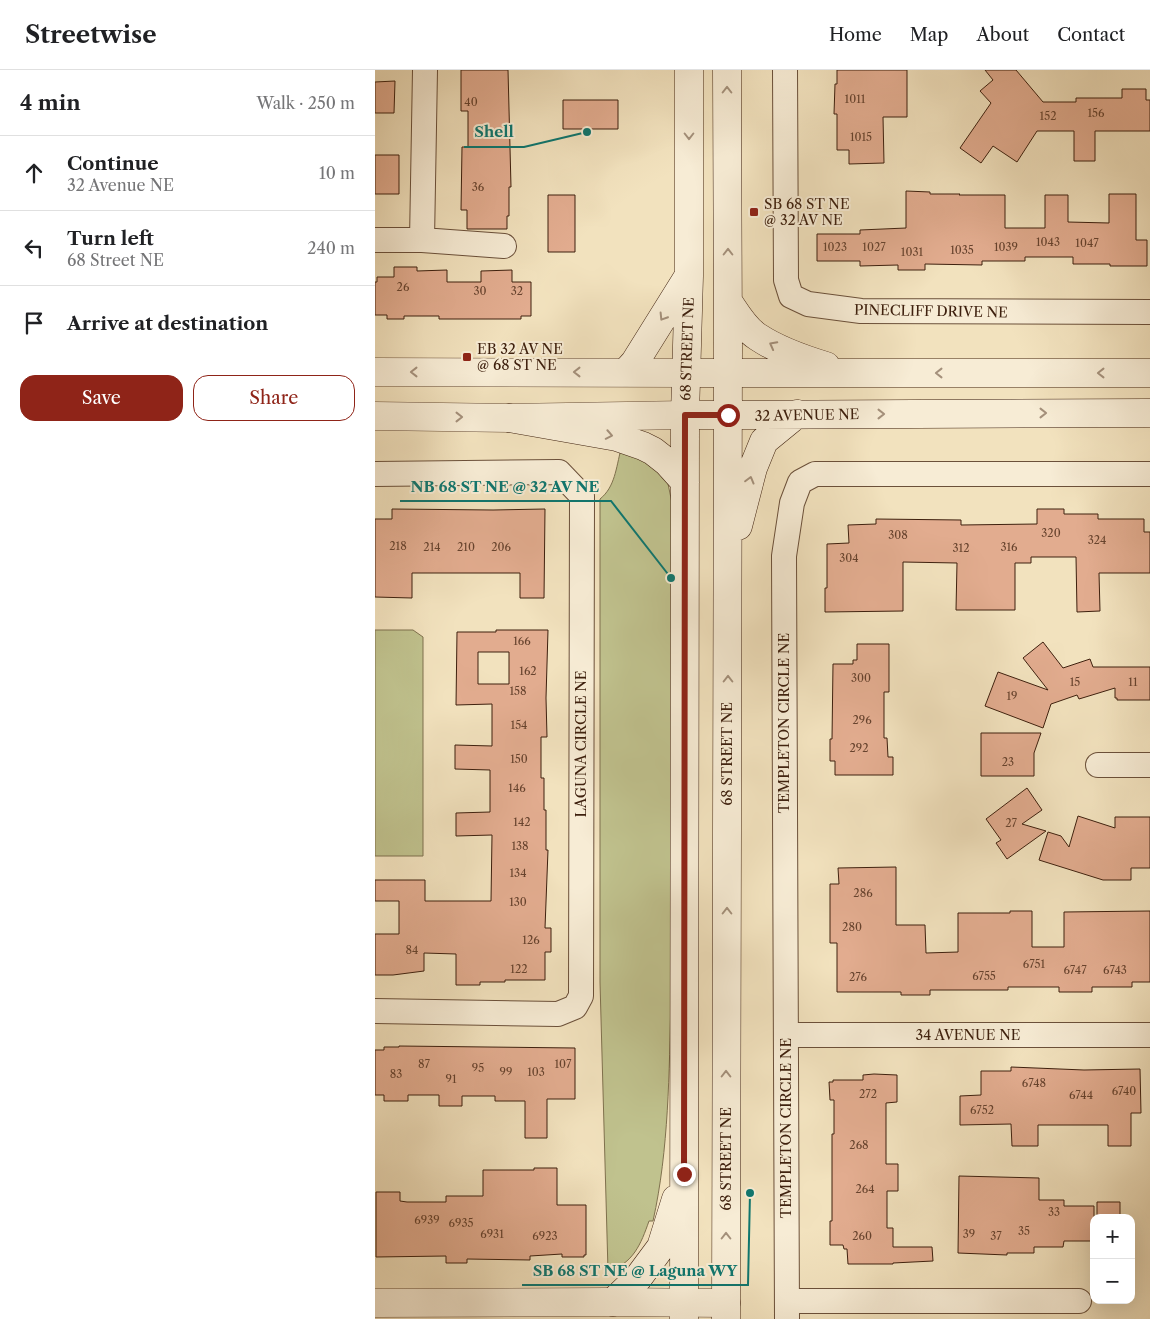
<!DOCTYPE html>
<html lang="en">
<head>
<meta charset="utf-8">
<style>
  :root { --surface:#fff; --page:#f6f6f6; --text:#202124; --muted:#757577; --line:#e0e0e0; --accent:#8f2418 }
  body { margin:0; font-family:"Libre Caslon Text",serif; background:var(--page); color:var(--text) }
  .controls { position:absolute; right:15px; bottom:15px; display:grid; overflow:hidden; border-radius:10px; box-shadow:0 5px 20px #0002 }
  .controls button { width:45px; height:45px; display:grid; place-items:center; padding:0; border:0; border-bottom:1px solid var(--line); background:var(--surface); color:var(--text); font:25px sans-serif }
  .stop { position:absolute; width:15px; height:15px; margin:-11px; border:4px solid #8f2418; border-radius:50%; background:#fff }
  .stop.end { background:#8f2418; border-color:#fff; box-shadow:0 1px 5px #0008 }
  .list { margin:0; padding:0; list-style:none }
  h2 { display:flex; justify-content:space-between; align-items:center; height:65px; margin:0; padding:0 20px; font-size:21px }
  h2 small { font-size:16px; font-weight:400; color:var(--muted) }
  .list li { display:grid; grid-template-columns:32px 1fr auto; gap:15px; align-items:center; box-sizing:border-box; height:75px; padding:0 20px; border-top:1px solid var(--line) }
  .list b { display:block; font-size:19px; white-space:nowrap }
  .list p { margin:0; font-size:16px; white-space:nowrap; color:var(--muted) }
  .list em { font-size:16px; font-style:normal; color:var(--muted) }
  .actions { display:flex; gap:10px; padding:15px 20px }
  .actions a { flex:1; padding:11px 0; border:1px solid var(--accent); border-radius:15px; text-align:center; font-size:18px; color:var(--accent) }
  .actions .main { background:var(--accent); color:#fff }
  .icon { flex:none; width:28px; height:28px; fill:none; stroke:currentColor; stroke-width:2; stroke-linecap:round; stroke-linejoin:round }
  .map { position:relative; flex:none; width:775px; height:1249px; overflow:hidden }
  header { display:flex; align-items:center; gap:30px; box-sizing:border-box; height:70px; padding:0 25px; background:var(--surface); border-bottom:1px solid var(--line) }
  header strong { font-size:24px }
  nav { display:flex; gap:28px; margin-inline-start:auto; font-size:18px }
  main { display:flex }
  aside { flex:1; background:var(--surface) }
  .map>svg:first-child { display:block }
  .green { fill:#c0c28e; stroke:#7f714e }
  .building { fill:#e2ac8f; stroke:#3e200e; fill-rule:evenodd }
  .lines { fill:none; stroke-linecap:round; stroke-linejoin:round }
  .minor-casing { stroke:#6b503a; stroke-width:26 }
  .tertiary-casing { stroke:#6b503a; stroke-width:29 }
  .secondary-casing { stroke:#3e200e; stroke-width:29 }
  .minor { stroke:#f7ecd5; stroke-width:24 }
  .tertiary { stroke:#f7ecd5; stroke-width:28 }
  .secondary { stroke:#f7ecd5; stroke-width:28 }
  .oneway { stroke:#a4907b }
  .route { stroke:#8f2418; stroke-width:6 }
  .poi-dot { fill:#8f2418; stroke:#f7ecd5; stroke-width:2 }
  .labels { text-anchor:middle; stroke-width:4; stroke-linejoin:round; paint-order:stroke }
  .number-label { font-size:11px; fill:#67432e }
  .poi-label { font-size:14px; fill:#3e200e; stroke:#f7ecd5; text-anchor:start }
  .street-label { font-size:14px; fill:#3e200e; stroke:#f7ecd5 }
  .leader { fill:none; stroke:#0f766e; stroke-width:2 }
  .callout-dot { fill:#0f766e; stroke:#f7ecd5; stroke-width:2 }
  .callout-label { font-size:15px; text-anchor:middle; font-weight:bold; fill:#0f766e; stroke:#f7ecd5; stroke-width:4; stroke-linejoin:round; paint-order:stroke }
</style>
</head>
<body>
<header>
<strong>Streetwise</strong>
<nav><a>Home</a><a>Map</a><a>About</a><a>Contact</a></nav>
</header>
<main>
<aside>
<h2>4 min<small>Walk · 250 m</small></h2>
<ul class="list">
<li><svg class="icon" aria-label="ahead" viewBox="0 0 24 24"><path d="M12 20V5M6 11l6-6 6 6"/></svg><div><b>Continue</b><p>32 Avenue NE</p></div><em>10 m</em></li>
<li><svg class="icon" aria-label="left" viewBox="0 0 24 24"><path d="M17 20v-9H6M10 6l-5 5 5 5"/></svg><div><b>Turn left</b><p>68 Street NE</p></div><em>240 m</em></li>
<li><svg class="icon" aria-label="arrive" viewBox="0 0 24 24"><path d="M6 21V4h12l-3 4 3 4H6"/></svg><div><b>Arrive at destination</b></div></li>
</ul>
<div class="actions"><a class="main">Save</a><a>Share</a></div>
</aside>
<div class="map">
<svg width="775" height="1249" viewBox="0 0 775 1249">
  <rect width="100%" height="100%" fill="#f2e2be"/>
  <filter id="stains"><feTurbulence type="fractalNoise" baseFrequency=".004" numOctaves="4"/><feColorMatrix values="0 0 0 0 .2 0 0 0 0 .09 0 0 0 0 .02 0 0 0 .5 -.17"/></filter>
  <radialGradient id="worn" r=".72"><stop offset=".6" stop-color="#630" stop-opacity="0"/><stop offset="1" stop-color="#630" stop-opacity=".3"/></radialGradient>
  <path class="green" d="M246 379 270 388 292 409 297 433 296 929C294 1003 294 1079 278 1151H274C266 1174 258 1194 233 1201L225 912V429C240 417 241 398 246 379Z
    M0 560H38L48 567V786H0Z"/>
  <path class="building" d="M86 0H133L136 117H134V146H132V159H92V140H86L87 77H93V41H86Z
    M462 0H532V47H508L509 93 474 94V80H462V44H459L460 14H462Z
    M610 0H641L668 32H701V28H747V19H771V30H775V61H720V91H699V61H662L642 92 618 76 606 93 585 78 616 33 605 21 618 10Z
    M20 11 19 43H0V12Z
    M188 30H243V59H188Z
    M0 85H24V124H0Z
    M531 121 555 122V124H585L584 125H630V158H670V125H693V152L734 153V124H761V170H772V196H735V194H698V187H650V191H607V195L550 194V200H523V195L485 196V191H442V164H485V160L531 158Z
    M173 125H200V182H173Z
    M19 197H42V201L72 200V212H106V201L137 200V212H156V246H146V249H64V246H29V249H12V245H0V212H2V207H19Z
    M17 439 118 440 170 439 169 528H145V503H37V528L0 527V449H17Z
    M662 439H689V444H723V449H769V462H775V503H724L725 541 702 542 701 487H656V493H640V540H581L582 493 528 492V541L450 542V518H452V474L474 473 473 455 501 454V449L586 450V455L662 454Z
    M121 560H173L171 628 172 667H166V708H169V740H171V780H173L170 858H176V882H170V910H130V912H105V915H81V884L49 883V901L18 905H0V864H24V831H0V810H50V831H116L117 765 81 766V743L115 742V700L80 699V675L117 676V634L81 635 82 562H121ZM103 582H134V614H103Z
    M668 572 688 598 715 589 718 597H775V630H742V628H740V618L704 629 702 625 676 634 668 658 610 636 623 602 673 620 648 588Z
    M482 574H514V622H509V668H512L513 687H518V705H460V691H455V669H457L458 594H478V590H482Z
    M606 663H666L659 683V706H606Z
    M652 718 667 740 647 754 671 761 632 789 621 773 626 770 611 749Z
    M703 746 740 758V747H775V798H756V810H728L664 790 673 762 686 766 694 777Z
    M521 797V855H550L551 883 583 882V843H635V841H657V877H689V842L775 841V912H757V917H717V922H684V917H633V920H555V925H526V922H462V873H455V814H464L463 798Z
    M24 976 200 978V1029H172V1068H150V1031H120V1026H87V1036H64V1025H33V1031H9V1025H0V980H9V977H24Z
    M636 997 709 1000 765 999 766 1043H756V1076H733V1055H663V1076H637L636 1054 585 1055V1026L606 1025V1001H636Z
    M499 1004 522 1005V1032L511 1033V1094H523V1121H512V1158H518V1177H557L558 1191 518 1193V1194H473L472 1179H469L468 1175H455V1151H457V1064H459V1030H455L454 1012H458V1010H488V1005Z
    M159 1098H182V1135H211V1185H209V1187H187V1184L155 1186V1190L92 1189V1193H71V1186L1 1187V1122H25V1131L32 1132H71V1126H108V1100H159Z
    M584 1106 664 1108V1130H689V1136H719V1171H689L688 1177H659V1183H632V1185L583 1183Z
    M722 1132H745V1148H722Z"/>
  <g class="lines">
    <g class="minor-casing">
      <path id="minor" d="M410 0 411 210 416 226 433 234 486 241 775 242
        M0 170H47L129 176
        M47 170 50 0
        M0 404 184 402 207 426 206 926 200 937 183 944 0 941
        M723 695H775
        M411 965H775
        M412 1231H704
        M412 1249 409 486 417 433 425 412 440 404H775"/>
    </g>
    <g class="tertiary-casing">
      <path id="tertiary" d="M0 302 311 303
        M0 346 134 348 310 345
        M0 1233 233 1232 351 1233"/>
    </g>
    <g class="secondary-casing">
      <path id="secondary" d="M353 231C361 243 370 259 383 267 404 281 428 289 451 296
        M251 302 260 292 313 207
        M311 303H775
        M310 345 775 343
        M134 348 242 367 268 376 278 381 292 392 310 412
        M363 456 378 398 389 371 422 344
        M238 1232 263 1208 286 1177 301 1129
        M309 1249 310 345 314 206V0
        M351 1249 353 278 352 0"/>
    </g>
    <use href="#minor" class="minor"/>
    <use href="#tertiary" class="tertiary"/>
    <use href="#secondary" class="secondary"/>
  </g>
  <defs><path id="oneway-chevron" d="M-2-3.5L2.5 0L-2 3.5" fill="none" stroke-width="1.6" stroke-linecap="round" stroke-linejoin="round" transform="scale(1.25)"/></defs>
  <g class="oneway">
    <use href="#oneway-chevron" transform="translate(352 20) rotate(-90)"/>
    <use href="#oneway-chevron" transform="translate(314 66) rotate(90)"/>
    <use href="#oneway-chevron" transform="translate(353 182) rotate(-90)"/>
    <use href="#oneway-chevron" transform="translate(288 247) rotate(122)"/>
    <use href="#oneway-chevron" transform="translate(398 275) rotate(-152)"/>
    <use href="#oneway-chevron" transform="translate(39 302) rotate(180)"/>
    <use href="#oneway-chevron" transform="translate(202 302) rotate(180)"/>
    <use href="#oneway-chevron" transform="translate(564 303) rotate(180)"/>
    <use href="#oneway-chevron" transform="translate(726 303) rotate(180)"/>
    <use href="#oneway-chevron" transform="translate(668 343)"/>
    <use href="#oneway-chevron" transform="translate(506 344)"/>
    <use href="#oneway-chevron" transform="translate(84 347)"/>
    <use href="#oneway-chevron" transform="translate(234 365) rotate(11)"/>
    <use href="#oneway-chevron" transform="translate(375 410) rotate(-75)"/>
    <use href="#oneway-chevron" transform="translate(353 609) rotate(-90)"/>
    <use href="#oneway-chevron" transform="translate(352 841) rotate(-90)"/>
    <use href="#oneway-chevron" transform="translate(351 1004) rotate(-90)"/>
    <use href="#oneway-chevron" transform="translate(351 1166) rotate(-90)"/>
  </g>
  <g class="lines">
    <path class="route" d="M309 1104 310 345H353"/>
  </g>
  <g class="poi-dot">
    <rect x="374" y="137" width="10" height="10" rx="2.5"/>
    <rect x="87" y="282" width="10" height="10" rx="2.5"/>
  </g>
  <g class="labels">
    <g class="number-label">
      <text x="480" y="33">1011</text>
      <text x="96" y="36">40</text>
      <text x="721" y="47">156</text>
      <text x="673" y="50">152</text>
      <text x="486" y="71">1015</text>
      <text x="103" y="121">36</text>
      <text x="673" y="176">1043</text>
      <text x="712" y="177">1047</text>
      <text x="460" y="181">1023</text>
      <text x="499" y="181">1027</text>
      <text x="631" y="181">1039</text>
      <text x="587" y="184">1035</text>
      <text x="537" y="186">1031</text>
      <text x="28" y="221">26</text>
      <text x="105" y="225">30</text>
      <text x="142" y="225">32</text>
      <text x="676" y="467">320</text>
      <text x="523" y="469">308</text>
      <text x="722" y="474">324</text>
      <text x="23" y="480">218</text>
      <text x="57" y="481">214</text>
      <text x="91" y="481">210</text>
      <text x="126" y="481">206</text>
      <text x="634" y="481">316</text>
      <text x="586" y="482">312</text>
      <text x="474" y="492">304</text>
      <text x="147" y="575">166</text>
      <text x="153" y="605">162</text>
      <text x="486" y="612">300</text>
      <text x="700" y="616">15</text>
      <text x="758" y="616">11</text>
      <text x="143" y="625">158</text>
      <text x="637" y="630">19</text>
      <text x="487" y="654">296</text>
      <text x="144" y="659">154</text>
      <text x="484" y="682">292</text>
      <text x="144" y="693">150</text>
      <text x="633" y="696">23</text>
      <text x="142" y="722">146</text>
      <text x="147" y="756">142</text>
      <text x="636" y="757">27</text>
      <text x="145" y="780">138</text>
      <text x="143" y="807">134</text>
      <text x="488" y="827">286</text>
      <text x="143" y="836">130</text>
      <text x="477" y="861">280</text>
      <text x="156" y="874">126</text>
      <text x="37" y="884">84</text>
      <text x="659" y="898">6751</text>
      <text x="144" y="903">122</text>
      <text x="700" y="904">6747</text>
      <text x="740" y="904">6743</text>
      <text x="609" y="910">6755</text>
      <text x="483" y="911">276</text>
      <text x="49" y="998">87</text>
      <text x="188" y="998">107</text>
      <text x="103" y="1002">95</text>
      <text x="131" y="1006">99</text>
      <text x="161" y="1006">103</text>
      <text x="21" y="1008">83</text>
      <text x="76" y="1013">91</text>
      <text x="659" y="1017">6748</text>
      <text x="749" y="1025">6740</text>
      <text x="493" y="1028">272</text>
      <text x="706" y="1029">6744</text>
      <text x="607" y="1044">6752</text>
      <text x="484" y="1079">268</text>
      <text x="490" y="1123">264</text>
      <text x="679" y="1146">33</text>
      <text x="52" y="1154">6939</text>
      <text x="86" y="1157">6935</text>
      <text x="649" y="1165">35</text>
      <text x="117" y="1168">6931</text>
      <text x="594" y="1168">39</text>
      <text x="170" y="1170">6923</text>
      <text x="487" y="1170">260</text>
      <text x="621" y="1170">37</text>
    </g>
    <g class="poi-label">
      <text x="389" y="139">SB 68 ST NE<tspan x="389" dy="16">@ 32 AV NE</tspan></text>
      <text x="102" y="284">EB 32 AV NE<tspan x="102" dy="16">@ 68 ST NE</tspan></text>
    </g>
    <g class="street-label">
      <text transform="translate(556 241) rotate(1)" y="5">PINECLIFF DRIVE NE</text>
      <text transform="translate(312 279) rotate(-88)" y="5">68 STREET NE</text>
      <text transform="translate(432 345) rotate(-1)" y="5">32 AVENUE NE</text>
      <text transform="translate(409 653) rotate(-90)" y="5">TEMPLETON CIRCLE NE</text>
      <text transform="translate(206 674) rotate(-90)" y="5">LAGUNA CIRCLE NE</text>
      <text transform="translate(352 684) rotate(-90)" y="5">68 STREET NE</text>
      <text x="593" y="970">34 AVENUE NE</text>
      <text transform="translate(411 1058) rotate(-90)" y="5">TEMPLETON CIRCLE NE</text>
      <text transform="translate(351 1089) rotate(-90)" y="5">68 STREET NE</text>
    </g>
  </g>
  <path class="leader" d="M212 62L149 77H89M296 508L236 431H25M375 1123L373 1215H147"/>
  <g class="callout-dot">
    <circle cx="212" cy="62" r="5"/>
    <circle cx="296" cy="508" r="5"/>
    <circle cx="375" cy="1123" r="5"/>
  </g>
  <g class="callout-label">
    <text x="119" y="67">Shell</text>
    <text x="130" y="422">NB 68 ST NE @ 32 AV NE</text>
    <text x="260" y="1206">SB 68 ST NE @ Laguna WY</text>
  </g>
  <rect width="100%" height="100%" filter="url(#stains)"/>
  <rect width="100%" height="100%" fill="url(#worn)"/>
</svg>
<div class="controls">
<button>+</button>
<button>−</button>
</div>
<div class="stop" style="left:353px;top:345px"></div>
<div class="stop end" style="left:309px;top:1104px"></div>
</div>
</main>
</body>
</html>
